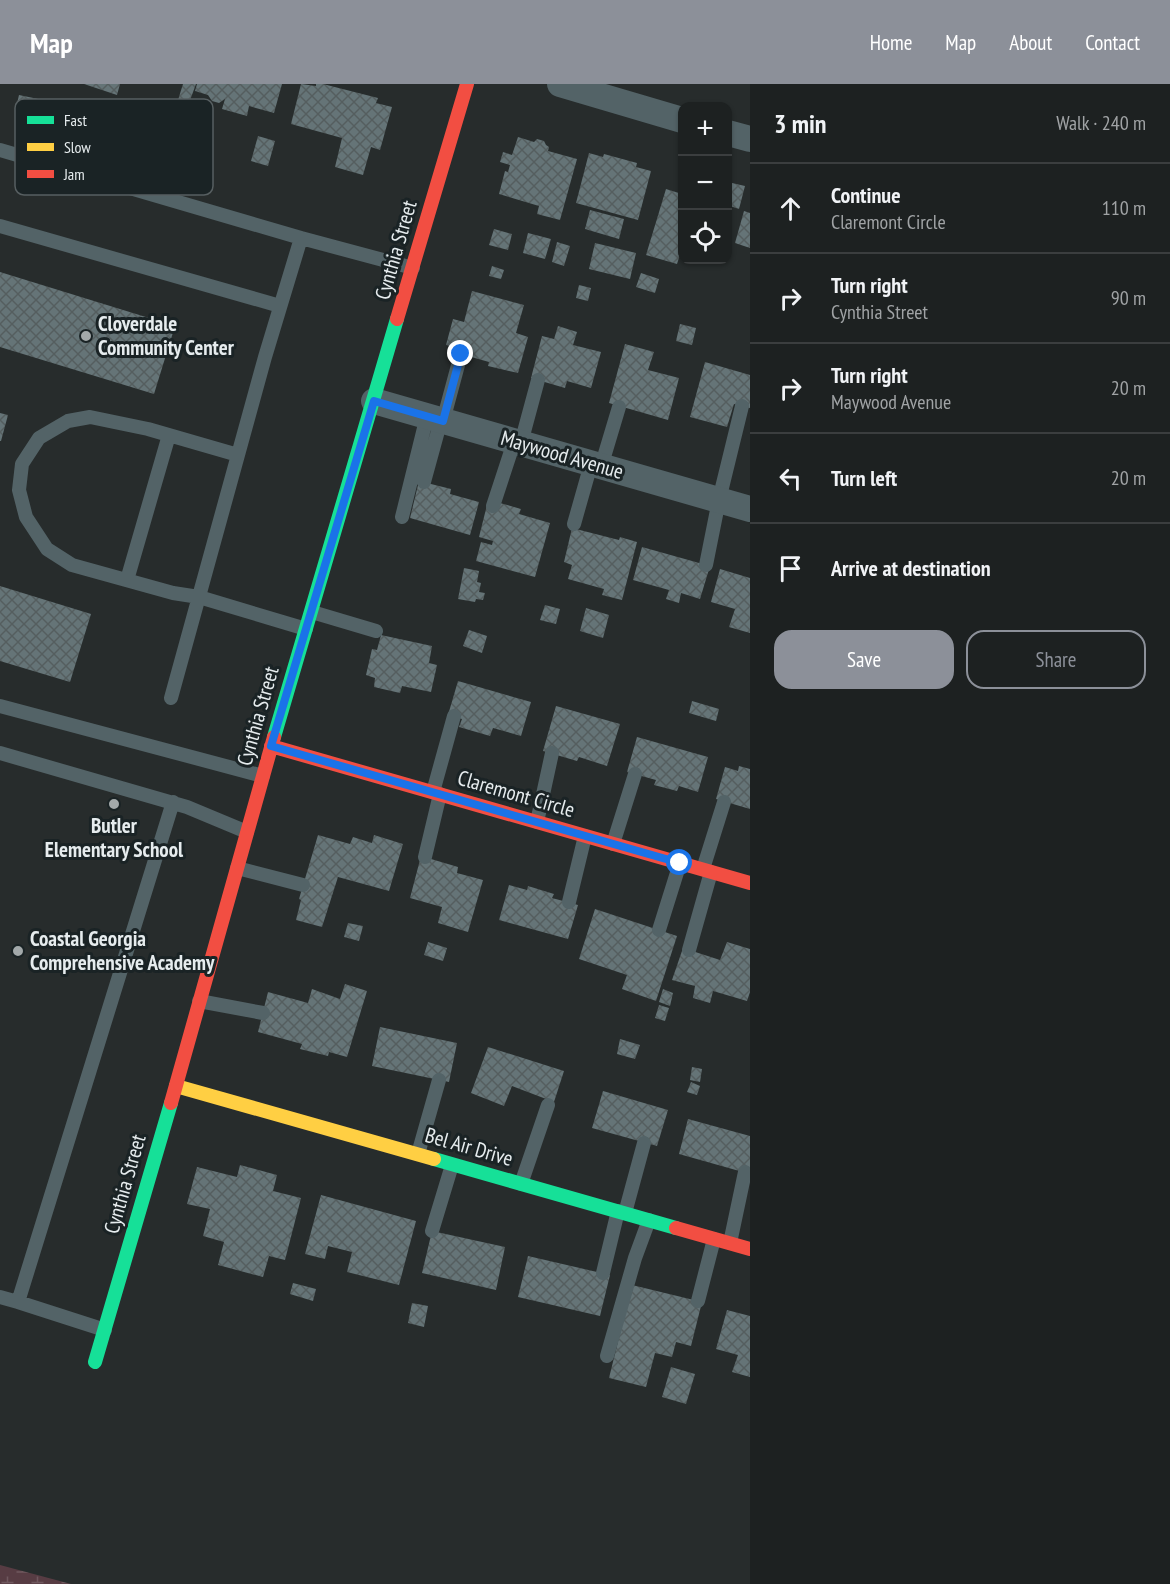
<!DOCTYPE html>
<html lang="en">
<head>
<meta charset="utf-8">
<style>
  :root { --surface:#1d2121; --page:#25292a; --text:#f1f3f6; --muted:#a0a3a5; --line:#3b3e3f; --accent:#8c9099 }
  body { margin:0; font-family:"PT Sans Narrow",sans-serif; background:var(--page); color:var(--text) }
  .controls { position:absolute; right:18px; top:18px; display:grid; overflow:hidden; border-radius:12px; box-shadow:0 2px 4px #0004 }
  .controls button { width:54px; height:54px; display:grid; place-items:center; padding:0; border:0; border-bottom:2px solid var(--line); background:var(--surface); color:var(--text); font:30px sans-serif }
  .stop { position:absolute; width:18px; height:18px; margin:-14px; border:4px solid #1a73e8; border-radius:50%; background:#fff }
  .stop.end { background:#1a73e8; border-color:#fff; box-shadow:0 2px 6px #0008 }
  .list { margin:0; padding:0; list-style:none }
  h2 { display:flex; justify-content:space-between; align-items:center; height:78px; margin:0; padding:0 24px; font-size:26px }
  h2 small { font-size:20px; font-weight:400; color:var(--muted) }
  .list li { display:grid; grid-template-columns:39px 1fr auto; gap:18px; align-items:center; box-sizing:border-box; height:90px; padding:0 24px; border-top:2px solid var(--line) }
  .list b { display:block; font-size:22px; white-space:nowrap }
  .list p { margin:0; font-size:20px; white-space:nowrap; color:var(--muted) }
  .list em { font-size:20px; font-style:normal; color:var(--muted) }
  .actions { display:flex; gap:12px; padding:18px 24px }
  .actions a { flex:1; padding:14px 0; border:2px solid var(--accent); border-radius:18px; text-align:center; font-size:21px; color:var(--accent) }
  .actions .main { background:var(--accent); color:#fff }
  .icon { flex:none; width:33px; height:33px; fill:none; stroke:currentColor; stroke-width:2; stroke-linecap:round; stroke-linejoin:round }
  .map { position:relative; flex:none; width:750px; height:1500px; overflow:hidden }
  header { display:flex; align-items:center; gap:36px; box-sizing:border-box; height:84px; padding:0 30px; background:var(--accent); color:#fff }
  header strong { font-size:28px }
  nav { display:flex; gap:33px; margin-inline-start:auto; font-size:21px }
  main { display:flex }
  aside { flex:1; background:var(--surface) }
  .map>svg:first-child { display:block }
  .wetland { fill:url(#wetland-marsh) }
  .building { fill:url(#building-cross-hatch) }
  .lines { fill:none; stroke-linecap:round; stroke-linejoin:round }
  .lane { stroke:#536367; stroke-width:14 }
  .street { stroke:#536367; stroke-width:26 }
  .fast { stroke:#16e098; stroke-width:14 }
  .slow { stroke:#ffcf43; stroke-width:14 }
  .jam { stroke:#f24e42; stroke-width:14 }
  .route { stroke:#1a73e8; stroke-width:8 }
  .poi-dot { fill:#a3a9aa; stroke:#1a2325; stroke-width:2 }
  .labels { text-anchor:middle; stroke-width:6; stroke-linejoin:round; paint-order:stroke }
  .street-label { font-size:21px; fill:#e6ecee; stroke:#1a2325 }
  .poi-label { font-size:21px; font-weight:bold; fill:#e6ecee; stroke:#1a2325; text-anchor:start }
  .key { fill:#1a2325; stroke:#575f61; stroke-width:1.5 }
  .key-label { font-size:16px; fill:#e6ecee }
</style>
</head>
<body>
<header>
<strong>Map</strong>
<nav><a>Home</a><a>Map</a><a>About</a><a>Contact</a></nav>
</header>
<main>
<div class="map">
<svg width="750" height="1500" viewBox="0 0 750 1500">
  <defs>
    <pattern id="wetland-marsh" width="20" height="14" patternUnits="userSpaceOnUse" patternTransform="scale(1.5)"><rect width="20" height="14" fill="#573c43"/><path d="M1 5h8M5 5V1M11 12h8M15 12V8" fill="none" stroke="#6f585e"/></pattern>
    <pattern id="building-cross-hatch" width="8" height="8" patternUnits="userSpaceOnUse" patternTransform="scale(1.5)"><rect width="8" height="8" fill="#657477"/><path d="M0 0l8 8M0 8l8-8" fill="none" stroke="#555e5f"/></pattern>
  </defs>
  <rect width="100%" height="100%" fill="#272c2c"/>
  <path class="wetland" d="M0 1481 71 1500H0Z"/>
  <path class="building" d="M84 0H120L117 11Z
    M183 0H196L189 19 178 16Z
    M197 0H282L274 29 249 22 247 32 222 25 225 15 219 19 212 17 208 11 195 7Z
    M301 0 316 2V0H323L378 14 376 19 392 23 380 66 371 63 363 91 335 83 342 54 291 40Z
    M19 11 43 16 38 34 15 28Z
    M258 52 275 57 268 82 251 77Z
    M518 53 534 58 537 55 544 57 546 61 549 63 548 67 577 75 560 136 537 130 539 122 499 110 505 87 508 88 510 81 500 78 503 68 512 71Z
    M589 69 603 73 604 70 637 79 636 83 651 87 638 136 576 119Z
    M728 98 745 102 739 125 730 122 728 129Z
    M666 105 682 110V168H681L677 180 646 171Z
    M590 126 624 135 619 155 585 145Z
    M744 127 750 129V164L735 159Z
    M494 145 512 150 508 166 489 161Z
    M528 149 551 155 545 175 523 169Z
    M557 158 570 162 564 182 552 178Z
    M595 159 636 169 630 195 589 185Z
    M492 182 504 186 501 195 489 192Z
    M0 188 175 242 154 310 0 263Z
    M641 189 659 195 655 209 636 203Z
    M579 201 591 204 588 217 576 214Z
    M472 207 524 221 516 249 528 253 518 289 488 282 489 278 457 269 458 264 446 261 453 235 464 238Z
    M680 240 696 244 692 261 676 257Z
    M558 242 577 248 573 261 601 268 591 304 567 297 565 304 531 294 542 252 554 255Z
    M625 260 654 268 648 286 679 294 668 336 609 319Z
    M705 278 750 291V324L734 320 727 343 690 333Z
    M0 329 8 331 1 357H0Z
    M419 397 451 405 450 410 479 418 470 451 410 434Z
    M500 419 521 425 519 430 550 439 535 493 476 477 481 458 492 461 493 457 479 453 487 421Z
    M572 444 619 456 620 453 637 458 622 516 602 511 604 505 568 495 572 481 564 478Z
    M642 463 710 482 700 515 681 509 679 519 666 515 669 506 633 496Z
    M464 484 479 487 477 498 481 499 479 508 485 509 483 516 476 515 475 518 458 515Z
    M720 485 750 494V549L729 543 735 525 711 518Z
    M0 502 91 530 70 598 0 577Z
    M545 521 560 525 556 540 540 536Z
    M586 524 609 531 603 554 580 547Z
    M469 546 487 552 482 569 463 562Z
    M381 551 432 562 429 579 437 581 431 608 402 602 400 609 374 603 375 594 366 591 372 565 377 566Z
    M458 597 531 618 521 652 493 644 490 652 459 643 462 635 448 631Z
    M692 617 719 625 716 637 689 629Z
    M556 622 620 640 607 682 579 673 577 677 543 667Z
    M637 653 708 673 698 708 679 702 677 707 654 701 656 696 627 688Z
    M739 682 750 685V725L716 715 725 683 738 687Z
    M318 751 350 760 353 753 372 759 374 751 403 760 389 807 338 793 322 843 296 836 301 816 299 815Z
    M421 772 458 783 457 789 483 796 468 848 438 839 442 823 410 814Z
    M509 801 527 806 528 802 554 810 552 814 578 821 568 855 499 836Z
    M595 825 677 852 656 917 622 905 627 891 579 875Z
    M348 839 363 842 359 857 344 853Z
    M428 858 447 864 443 877 424 871Z
    M727 858 750 865V908L747 917 713 907 710 919 693 914 695 902 672 896 683 864 720 876Z
    M345 900 367 907 347 973 329 968 328 972 300 965 302 960 258 948 268 908 308 919 312 905 340 915Z
    M663 905 673 909 670 922 659 918Z
    M659 921 669 924 665 937 655 934Z
    M380 943 457 959 449 998 372 982Z
    M620 955 640 961 635 975 617 970Z
    M488 963 564 987 554 1018 512 1002 504 1022 471 1009Z
    M692 983 702 985 700 998 690 996Z
    M691 998 700 1002 697 1011 687 1008Z
    M603 1007 668 1026 657 1062 592 1044Z
    M688 1035 750 1052V1090L679 1070Z
    M240 1081 277 1091 273 1107 301 1114 285 1176 269 1172 263 1193 218 1181 224 1158 203 1152 210 1125 187 1120 197 1083 237 1093Z
    M321 1111 416 1137 399 1201 347 1188 352 1168 328 1162 325 1175 305 1170Z
    M432 1147 505 1163 496 1206 422 1189Z
    M528 1172 610 1191 600 1232 518 1213Z
    M293 1199 316 1205 313 1217 290 1210Z
    M632 1201 702 1218 691 1262 676 1258 672 1273 655 1269 646 1303 609 1294Z
    M412 1219 428 1222 424 1243 408 1239Z
    M727 1226 750 1232V1293L732 1288 738 1271 716 1265Z
    M671 1283 695 1290 686 1320 662 1313Z"/>
  <g class="lines">
    <path class="lane" d="M0 66 301 154
      M0 142 280 222
      M443 337 461 270
      M521 359 538 296
      M238 371 148 345 90 333 68 337 39 354 22 380 19 406 26 433 47 465 72 481 173 509 199 513 306 545
      M601 383 619 323
      M424 398 441 336
      M493 422 514 358
      M402 433 427 332
      M574 440 591 380
      M706 481 719 416 742 322
      M127 496 169 351
      M312 528 376 547
      M171 614 265 273 301 154 413 184
      M0 622 263 692
      M0 669 187 723 247 748
      M433 708 454 632
      M537 738 552 669
      M613 760 635 690
      M425 773 440 710
      M237 784 303 801
      M703 785 724 718
      M569 818 585 752
      M659 846 680 779
      M689 866 711 788
      M199 917 263 929
      M418 1070 439 996
      M521 1100 548 1021
      M625 1129 644 1059
      M432 1147 452 1081
      M730 1159 745 1088
      M603 1189 618 1127
      M0 1213 18 1218
      M698 1217 714 1155
      M105 1246 18 1218 173 718
      M607 1272 635 1174 649 1136"/>
    <path class="street" d="M560 0 682 36
      M728 49 750 55
      M374 317 750 425"/>
    <path class="fast" d="M274 653 397 235
      M434 1075 676 1144
      M95 1278 171 1019"/>
    <path class="slow" d="M176 1002 434 1075"/>
    <path class="jam" d="M397 235 467 0
      M271 662 750 799
      M171 1019 274 653
      M676 1144 750 1165"/>
  </g>
  <g class="lines">
    <path class="route" d="M461 270 443 337 374 317 271 662 680 779"/>
  </g>
  <g class="poi-dot">
    <circle cx="86" cy="252" r="6"/>
    <circle cx="114" cy="720" r="6"/>
    <circle cx="18" cy="867" r="6"/>
  </g>
  <g class="labels">
    <g class="street-label">
      <text transform="translate(396 166) rotate(-74)" y="7">Cynthia Street</text>
      <text transform="translate(562 371) rotate(16)" y="7">Maywood Avenue</text>
      <text transform="translate(258 632) rotate(-74)" y="7">Cynthia Street</text>
      <text transform="translate(516 710) rotate(16)" y="7">Claremont Circle</text>
      <text transform="translate(469 1063) rotate(16)" y="7">Bel Air Drive</text>
      <text transform="translate(125 1100) rotate(-74)" y="7">Cynthia Street</text>
    </g>
    <g class="poi-label">
      <text x="98" y="247">Cloverdale<tspan x="98" dy="24">Community Center</tspan></text>
      <text x="114" y="749" text-anchor="middle">Butler<tspan x="114" dy="24">Elementary School</tspan></text>
      <text x="30" y="862">Coastal Georgia<tspan x="30" dy="24">Comprehensive Academy</tspan></text>
    </g>
  </g>
  <rect x="15" y="15" width="198" height="96" rx="9" class="key"/>
  <rect x="27" y="32" width="27" height="8" fill="#16e098"/>
  <rect x="27" y="59" width="27" height="8" fill="#ffcf43"/>
  <rect x="27" y="86" width="27" height="8" fill="#f24e42"/>
  <g class="key-label">
    <text x="64" y="42">Fast</text>
    <text x="64" y="69">Slow</text>
    <text x="64" y="96">Jam</text>
  </g>
</svg>
<div class="controls">
<button>+</button>
<button>−</button>
<button><svg class="icon" aria-label="locate" viewBox="0 0 24 24"><circle cx="12" cy="12" r="6"/><path d="M12 2v4M12 18v4M2 12h4M18 12h4"/></svg></button>
</div>
<div class="stop" style="left:680px;top:779px"></div>
<div class="stop end" style="left:461px;top:270px"></div>
</div>
<aside>
<h2>3 min<small>Walk · 240 m</small></h2>
<ul class="list">
<li><svg class="icon" aria-label="ahead" viewBox="0 0 24 24"><path d="M12 20V5M6 11l6-6 6 6"/></svg><div><b>Continue</b><p>Claremont Circle</p></div><em>110 m</em></li>
<li><svg class="icon" aria-label="right" viewBox="0 0 24 24"><path d="M7 20v-9h11M14 6l5 5-5 5"/></svg><div><b>Turn right</b><p>Cynthia Street</p></div><em>90 m</em></li>
<li><svg class="icon" aria-label="right" viewBox="0 0 24 24"><path d="M7 20v-9h11M14 6l5 5-5 5"/></svg><div><b>Turn right</b><p>Maywood Avenue</p></div><em>20 m</em></li>
<li><svg class="icon" aria-label="left" viewBox="0 0 24 24"><path d="M17 20v-9H6M10 6l-5 5 5 5"/></svg><div><b>Turn left</b></div><em>20 m</em></li>
<li><svg class="icon" aria-label="arrive" viewBox="0 0 24 24"><path d="M6 21V4h12l-3 4 3 4H6"/></svg><div><b>Arrive at destination</b></div></li>
</ul>
<div class="actions"><a class="main">Save</a><a>Share</a></div>
</aside>
</main>
</body>
</html>
